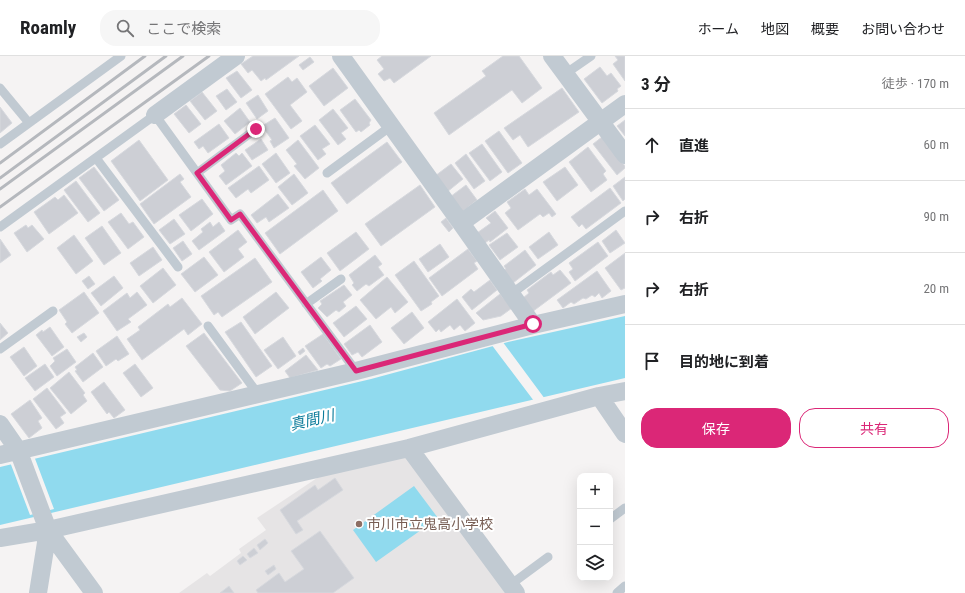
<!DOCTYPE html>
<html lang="ja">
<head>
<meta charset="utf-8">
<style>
  :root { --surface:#fff; --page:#f6f6f6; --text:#202124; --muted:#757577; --line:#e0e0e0; --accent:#db2777 }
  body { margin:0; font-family:"Roboto Condensed","Noto Sans JP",sans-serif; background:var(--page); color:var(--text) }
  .controls { position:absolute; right:12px; bottom:12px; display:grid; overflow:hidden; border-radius:8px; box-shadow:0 4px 16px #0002 }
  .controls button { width:36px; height:36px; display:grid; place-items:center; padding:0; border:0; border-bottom:1px solid var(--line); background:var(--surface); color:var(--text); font:20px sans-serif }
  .stop { position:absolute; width:12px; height:12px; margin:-9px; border:3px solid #db2777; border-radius:50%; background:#fff }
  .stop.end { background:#db2777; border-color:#fff; box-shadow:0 1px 4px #0008 }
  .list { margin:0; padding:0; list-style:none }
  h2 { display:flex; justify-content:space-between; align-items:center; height:52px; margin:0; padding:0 16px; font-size:17px }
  h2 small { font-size:13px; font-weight:400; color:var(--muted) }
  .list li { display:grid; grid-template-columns:26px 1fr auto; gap:12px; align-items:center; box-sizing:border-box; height:72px; padding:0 16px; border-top:1px solid var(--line) }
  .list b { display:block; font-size:15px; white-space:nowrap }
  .list em { font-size:13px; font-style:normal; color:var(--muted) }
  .actions { display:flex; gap:8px; padding:12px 16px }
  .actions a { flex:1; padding:9px 0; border:1px solid var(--accent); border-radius:16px; text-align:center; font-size:14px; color:var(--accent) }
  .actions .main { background:var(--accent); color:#fff }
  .icon { flex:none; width:22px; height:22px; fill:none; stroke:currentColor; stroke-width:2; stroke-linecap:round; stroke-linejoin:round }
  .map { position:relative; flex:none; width:625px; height:537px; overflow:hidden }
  header { display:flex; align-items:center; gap:24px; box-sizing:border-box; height:56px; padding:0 20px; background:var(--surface); border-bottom:1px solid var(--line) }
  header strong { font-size:19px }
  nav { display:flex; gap:22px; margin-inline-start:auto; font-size:14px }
  .search { width:280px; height:36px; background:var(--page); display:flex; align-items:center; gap:10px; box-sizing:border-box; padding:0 14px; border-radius:16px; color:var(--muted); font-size:15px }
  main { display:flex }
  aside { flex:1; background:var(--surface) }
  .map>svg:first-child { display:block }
  .education { fill:#e6e4e5 }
  .water { fill:#90daee }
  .pier { fill:#f5f3f3 }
  .building { fill:#cdcfd5; stroke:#d7d9de }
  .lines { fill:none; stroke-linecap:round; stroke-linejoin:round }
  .lane { stroke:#c1cad2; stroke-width:9 }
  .street { stroke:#c1cad2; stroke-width:18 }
  .rail { stroke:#b5b8bd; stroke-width:3 }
  .route { stroke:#db2777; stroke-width:5 }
  .education-dot { fill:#8d6e63; stroke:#fff; stroke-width:1.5 }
  .labels { text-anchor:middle; stroke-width:4; stroke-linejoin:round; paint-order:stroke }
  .education-label { font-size:14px; fill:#785e54; stroke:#fff; text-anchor:start }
  .water-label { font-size:15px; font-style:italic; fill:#0c7c9b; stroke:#fff }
</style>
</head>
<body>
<header>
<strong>Roamly</strong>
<div class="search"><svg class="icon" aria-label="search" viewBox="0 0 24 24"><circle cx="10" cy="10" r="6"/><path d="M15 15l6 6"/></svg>ここで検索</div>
<nav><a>ホーム</a><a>地図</a><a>概要</a><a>お問い合わせ</a></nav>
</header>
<main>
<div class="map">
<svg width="625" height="537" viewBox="0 0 625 537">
  <rect width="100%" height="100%" fill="#f5f3f3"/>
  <path class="education" d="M408 397 508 537H179L207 517 210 520 241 497 239 493 266 474 257 462 323 418Z"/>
  <path class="water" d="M625 260V322L0 469V411L371 323 508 286Z
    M414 430 438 462 376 506 353 474Z"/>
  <path class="pier" d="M502 285 545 343 534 345 491 288Z
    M34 400 54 453 30 459 10 406Z"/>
  <path class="building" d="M253 0H299L266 24 265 22 261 25 252 14 248 17 241 8Z
    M382 0H431L394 27 390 22 384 25 378 18 384 13 377 4Z
    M503 0H519L542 32 522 47 512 34 449 79 434 57 486 20 482 15Z
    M615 0H625V25L613 8 618 4Z
    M310 1 314 6 303 14 299 9Z
    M600 11 607 20 611 17 621 30 617 33 618 35 602 47 584 23Z
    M333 12 348 32 324 50 309 30Z
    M237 15 252 34 241 42 226 22Z
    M288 21 292 26 297 22 307 36 290 49 302 65 291 73 265 38Z
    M562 32 579 56 528 91 520 79 513 84 504 72Z
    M227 33 237 46 226 54 216 40Z
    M202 36 217 55 205 64 190 45Z
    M258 39 268 55 257 63 246 47Z
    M355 43 371 64 369 67 370 69 361 76 359 74 356 76 340 54Z
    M186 49 201 68 189 77 174 58Z
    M0 51 12 67 0 77Z
    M240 52 250 66 235 78 224 65Z
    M333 53 348 72 341 77 346 83 338 89 319 64Z
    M275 62 289 82 274 92 270 85 272 84 262 70Z
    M625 64V80L617 70Z
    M219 68 229 82 208 97 203 90 199 93 194 86Z
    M315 69 330 88 322 93 326 98 318 104 300 80Z
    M499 75 522 107 508 117 485 85Z
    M602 81 625 110V112L617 119 593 88Z
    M261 83 268 94 252 104 245 94Z
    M139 84 168 124 140 145 111 105Z
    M298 84 319 112 305 123 294 110 297 108 286 94Z
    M387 86 402 106 347 148 331 127Z
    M482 88 502 116 490 125 469 97Z
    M588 91 606 115 603 118 607 124 591 136 569 106Z
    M236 97 239 100 242 97 252 110 226 129 219 120 225 115 221 109Z
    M276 97 290 117 276 127 262 108Z
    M466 98 485 125 474 133 455 107Z
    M451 108 463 123 447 136 435 120Z
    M259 110 269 124 251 137 248 133 236 142 228 132Z
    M94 111 119 144 104 155 79 122Z
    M565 111 578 129 557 145 543 126Z
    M180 118 184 123 180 126 191 141 154 168 140 148Z
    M294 118 308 137 292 149 278 131Z
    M625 121V143L623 145 613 130Z
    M76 125 100 157 88 166 64 134Z
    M420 129 435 151 381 190 365 168Z
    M466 129 477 144 462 156 450 141Z
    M610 132 621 147 586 173 582 168 579 171 571 161Z
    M525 133 529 139 537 133 556 158 552 161 549 157 543 161 540 158 518 174 505 157 511 152 507 146Z
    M323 134 338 155 280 198 265 177Z
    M278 138 289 152 269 166 266 161 257 167 251 159Z
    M64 139 78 157 49 178 34 156 55 141 58 144Z
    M202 143 213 158 191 175 179 159Z
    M495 155 508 172 490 186 489 184 485 187 477 177 491 167 486 162Z
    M121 157 129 168 133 166 144 181 128 193 108 166Z
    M446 162 453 172 449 176 441 166Z
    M174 163 185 178 170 188 159 174Z
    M210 166 213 171 219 166 225 175 199 194 192 185 203 176 201 173Z
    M26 169 28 172 32 169 44 183 27 196 14 177Z
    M102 170 121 197 104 209 85 182Z
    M238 174 247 186 238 193 244 201 224 216 209 196Z
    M616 174 625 187 610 197 602 185Z
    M356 176 369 193 340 215 327 197Z
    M549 176 558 189 538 203 529 191Z
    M507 177 518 191 500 204 489 189Z
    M74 179 93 205 76 218 57 192Z
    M0 183 11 199 0 207Z
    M183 185 192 198 182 205 173 192Z
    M598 186 608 200 575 225 569 216 573 213 569 207Z
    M440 188 449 201 428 216 419 203Z
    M153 191 162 204 139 220 130 207Z
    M468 193 477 205 474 207 478 213 442 240 429 222Z
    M525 194 536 209 513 227 503 214 506 213 504 210Z
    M625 197V232L621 234 605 212Z
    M375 199 382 208 378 211 384 219 369 230 366 228 357 235 352 229 354 227 349 219Z
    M204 201 218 219 195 236 181 218Z
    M321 201 331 214 320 223 322 225 313 232 301 216Z
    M255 202 272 226 222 261 218 256 214 259 201 240Z
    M414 205 439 240 431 246 432 248 421 255 395 219Z
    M163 212 176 229 153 247 140 230Z
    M560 214 571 227 532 256 523 242 529 237 527 234 551 216 553 219Z
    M597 215 611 235 602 242 599 237 595 241 592 239 586 243 583 242 574 248 571 246 563 252 557 244Z
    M89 220 95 228 88 233 82 225Z
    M114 220 123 232 101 250 91 237Z
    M387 221 408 246 395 257 391 251 376 263 360 244Z
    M490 224 497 234 472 254 462 241 471 233 474 236Z
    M344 229 352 239 343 246 346 250 339 256 336 254 327 261 318 252 322 248 320 245Z
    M84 236 99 257 72 277 65 268 67 266 59 254Z
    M137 236 147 249 128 263 131 266 117 275 103 255 127 237 130 242Z
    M276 236 289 252 255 278 243 261Z
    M500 238 512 252 501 260 483 264 476 257Z
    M182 242 202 268 188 279 184 273 142 304 127 283 140 274 138 271 168 248 170 251Z
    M457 243 475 267 465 275 460 269 454 274 450 269 441 276 439 273 436 276 428 266Z
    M356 250 367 263 344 281 333 267Z
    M412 256 424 272 404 288 391 272Z
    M241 266 272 310 256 321 225 276Z
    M0 267 8 277 0 284Z
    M370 269 382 286 362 301 358 296 352 299 344 288Z
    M50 271 64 291 52 300 36 279 42 274 43 276Z
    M84 277 87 281 81 286 77 281Z
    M204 277 242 327 230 335 220 334 186 290Z
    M323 278 341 303 330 310 327 308 321 312 305 290Z
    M117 280 129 298 118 305 116 303 106 310 96 295Z
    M283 281 296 300 278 313 264 294Z
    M24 291 37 310 24 320 10 301Z
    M303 292 305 295 300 299 298 296Z
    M67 293 76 306 57 320 50 310 55 305 53 302Z
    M93 297 103 311 83 326 75 315 77 314 75 311Z
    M306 299 318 314 290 322 285 315Z
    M45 308 54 321 35 335 25 322Z
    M135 308 153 332 141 341 123 317Z
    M69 316 85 337 83 339 87 345 71 358 50 332Z
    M104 326 125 354 114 362 109 356 107 358 91 336Z
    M47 332 66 357 60 361 64 367 56 373 33 343Z
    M30 344 42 362 38 365 42 372 29 382 11 358Z
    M335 422 343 434 297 465 303 474 296 478 280 454 315 429 318 434Z
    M320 475 354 522 333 537H258L256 534 279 517 285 526 304 513 291 495Z
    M265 483 268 487 260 494 257 489Z
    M254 492 258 497 250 502 247 498Z
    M243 500 247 504 240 509 237 505Z
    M274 509 276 513 268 519 265 515Z
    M229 530 234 537H220Z"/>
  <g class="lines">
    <path class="lane" d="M565 18 591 0
      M0 32 29 67
      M0 88 121 0
      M96 102 178 211
      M197 117 256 73
      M327 117 391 70
      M0 171 155 59 231 164 240 158 356 315
      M511 238 625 155
      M306 248 341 223
      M208 270 258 338
      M0 293 53 255
      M610 463 625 452
      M510 529 548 501
      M617 537 625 530"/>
    <path class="street" d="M341 0 461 167 533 269
      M552 0 625 99
      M155 59 236 0
      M461 167 625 48
      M599 340 625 378
      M0 368 18 394 48 474 94 537
      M409 392 516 537
      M0 399 356 315 533 269 625 248
      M0 482 48 474 409 392 599 340 625 335
      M38 537 48 474"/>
    <path class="rail" d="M0 107 145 0
      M0 122 166 0
      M0 133 183 0
      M0 151 209 0"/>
  </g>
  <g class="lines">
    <path class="route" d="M256 73 197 117 231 164 240 158 356 315 533 268"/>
  </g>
  <circle class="education-dot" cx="359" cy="468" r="4"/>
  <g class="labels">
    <g class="education-label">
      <text x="367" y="473">市川市立鬼高小学校</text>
    </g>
    <g class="water-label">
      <text transform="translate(312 364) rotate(-13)" y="5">真間川</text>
    </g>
  </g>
</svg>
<div class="controls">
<button>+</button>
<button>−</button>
<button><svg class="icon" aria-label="layers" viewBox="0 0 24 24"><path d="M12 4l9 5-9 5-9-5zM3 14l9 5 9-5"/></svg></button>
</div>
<div class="stop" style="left:533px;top:268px"></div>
<div class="stop end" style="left:256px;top:73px"></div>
</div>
<aside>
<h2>3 分<small>徒歩 · 170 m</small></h2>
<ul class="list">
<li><svg class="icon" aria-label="ahead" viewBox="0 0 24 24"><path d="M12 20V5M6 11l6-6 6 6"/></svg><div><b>直進</b></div><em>60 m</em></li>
<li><svg class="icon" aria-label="right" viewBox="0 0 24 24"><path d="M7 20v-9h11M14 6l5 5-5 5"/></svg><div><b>右折</b></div><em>90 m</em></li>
<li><svg class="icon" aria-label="right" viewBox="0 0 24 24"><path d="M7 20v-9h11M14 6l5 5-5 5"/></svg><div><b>右折</b></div><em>20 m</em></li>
<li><svg class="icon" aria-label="arrive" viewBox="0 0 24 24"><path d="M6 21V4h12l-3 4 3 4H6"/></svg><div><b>目的地に到着</b></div></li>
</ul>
<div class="actions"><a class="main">保存</a><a>共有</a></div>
</aside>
</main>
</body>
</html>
